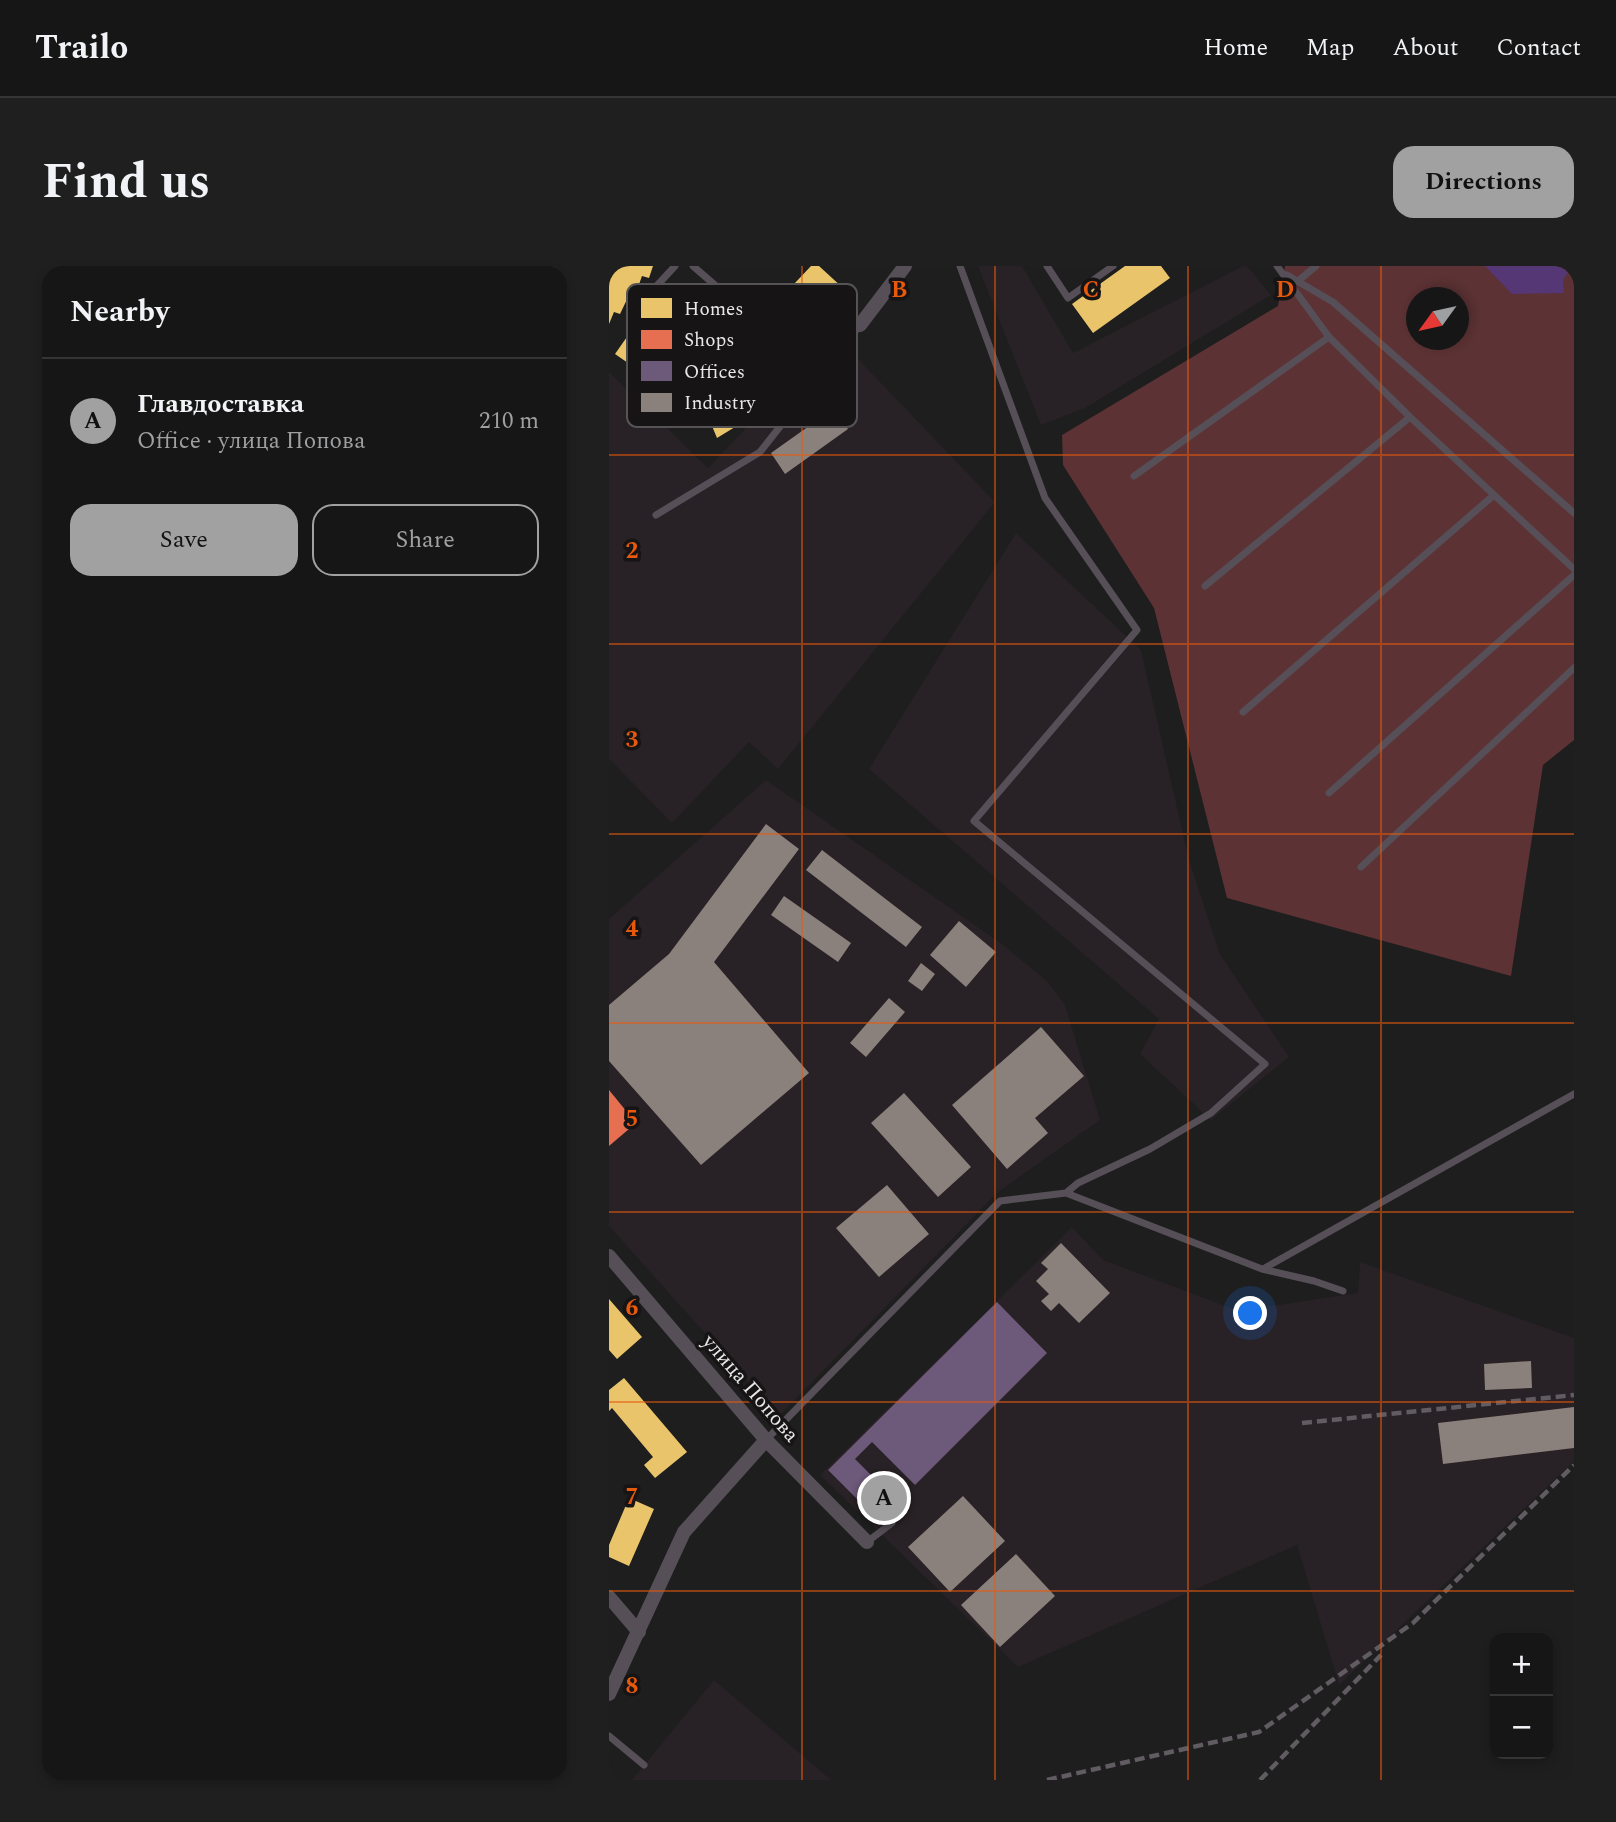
<!DOCTYPE html>
<html lang="en">
<head>
<meta charset="utf-8">
<style>
  :root { --surface:#161616; --page:#1f1f1f; --text:#f1f3f6; --muted:#9e9fa1; --line:#353535; --accent:#a2a1a1 }
  body { margin:0; font-family:Spectral,serif; background:var(--page); color:var(--text) }
  .controls { position:absolute; right:21px; bottom:21px; display:grid; overflow:hidden; border-radius:14px; box-shadow:0 4px 10px #0003 }
  .controls button { width:63px; height:63px; display:grid; place-items:center; padding:0; border:0; border-bottom:2px solid var(--line); background:var(--surface); color:var(--text); font:35px sans-serif }
  .compass { position:absolute; left:797px; top:21px; width:63px; height:63px; border-radius:50%; background:var(--surface); box-shadow:0 4px 10px #0003; rotate:237deg }
  .you { position:absolute; left:642px; top:1048px; width:24px; height:24px; margin:-18px; border:5px solid #fff; border-radius:50%; background:#1a73e8; box-shadow:0 0 0 10px #1a73e833 }
  .badge { display:grid; place-items:center; width:46px; height:46px; border-radius:50%; background:var(--accent); color:#111; font-size:23px; font-weight:700 }
  .pin { position:absolute; translate:-50% -50%; border:4px solid #fff; box-shadow:0 2px 7px #0006 }
  .list { margin:0; padding:0; list-style:none }
  h2 { display:flex; justify-content:space-between; align-items:center; height:91px; margin:0; padding:0 28px; font-size:30px }
  h2 small { font-size:23px; font-weight:400; color:var(--muted) }
  .list li { display:grid; grid-template-columns:46px 1fr auto; gap:21px; align-items:center; box-sizing:border-box; height:126px; padding:0 28px; border-top:2px solid var(--line) }
  .list b { display:block; font-size:26px; white-space:nowrap }
  .list p { margin:0; font-size:23px; white-space:nowrap; color:var(--muted) }
  .list em { font-size:23px; font-style:normal; color:var(--muted) }
  .actions { display:flex; gap:14px; padding:21px 28px }
  .actions a { flex:1; padding:16px 0; border:2px solid var(--accent); border-radius:21px; text-align:center; font-size:24px; color:var(--accent) }
  .actions .main { background:var(--accent); color:#111 }
  .map { position:relative; flex:none; width:965px; height:1514px; overflow:hidden; border-radius:21px }
  header { display:flex; align-items:center; gap:42px; box-sizing:border-box; height:98px; padding:0 35px; background:var(--surface); border-bottom:2px solid var(--line) }
  header strong { font-size:33px }
  nav { display:flex; gap:38px; margin-inline-start:auto; font-size:24px }
  .intro { display:flex; align-items:center; justify-content:space-between; box-sizing:border-box; height:168px; padding:0 42px }
  h1 { margin:0; font-size:49px }
  .button { padding:18px 32px; border-radius:21px; background:var(--accent); color:#111; font-size:24px; font-weight:700 }
  main { display:flex; gap:42px; padding:0 42px }
  aside { flex:1; background:var(--surface); border-radius:21px; box-shadow:0 4px 10px #0003 }
  .map>svg:first-child { display:block }
  .built { fill:#282125 }
  .green { fill:#5c3234; fill-rule:evenodd }
  .water { fill:#553775 }
  .homes { fill:#e9c46a }
  .shops { fill:#e76f51 }
  .offices { fill:#6d597a }
  .industry { fill:#8a817c }
  .lines { fill:none; stroke-linecap:round; stroke-linejoin:round }
  .service { stroke:#564f57; stroke-width:7 }
  .minor { stroke:#564f57; stroke-width:14 }
  .rail { stroke:#605c61; stroke-width:4.5; stroke-dasharray:10 5; stroke-linecap:butt }
  .grid { fill:none; stroke:#e8590c; stroke-width:2; stroke-opacity:0.55 }
  .labels { text-anchor:middle; stroke-width:7; stroke-linejoin:round; paint-order:stroke }
  .street-label { font-size:21px; fill:#e9e7e8; stroke:#161415 }
  .key { fill:#161415; stroke:#555354; stroke-width:2 }
  .key-label { font-size:19px; fill:#e9e7e8 }
  .grid-label { font-size:23px; text-anchor:middle; font-weight:bold; fill:#e8590c; stroke:#161415; stroke-width:7; stroke-linejoin:round; paint-order:stroke }
</style>
</head>
<body>
<header>
<strong>Trailo</strong>
<nav><a>Home</a><a>Map</a><a>About</a><a>Contact</a></nav>
</header>
<div class="intro"><h1>Find us</h1><a class="button">Directions</a></div>
<main>
<aside>
<h2>Nearby<small></small></h2>
<ul class="list">
<li><span class="badge">A</span><div><b>Главдоставка</b><p>Office · улица Попова</p></div><em>210 m</em></li>
</ul>
<div class="actions"><a class="main">Save</a><a>Share</a></div>
</aside>
<div class="map">
<svg width="965" height="1514" viewBox="0 0 965 1514">
  <rect width="100%" height="100%" fill="#1e1e1e"/>
  <path class="built" d="M369 0H413L464 87 634 0H638L662 29 476 142 432 159Z
    M226 69 386 236 169 503 140 476 63 557 0 493V106L99 202Z
    M407 267 532 384 580 594 611 688 680 791 602 854 531 788 550 753 260 503Z
    M157 514 393 678 439 716 456 739 491 854 389 926 170 1150 0 960V653Z
    M463 961 494 994 630 1045 749 1027 751 996 965 1072V1195L730 1419 688 1279 409 1401 211 1209Z
    M105 1414 222 1514H23Z"/>
  <path class="green" d="M676 0H965V474L934 499 902 710 618 632 545 342 454 199 453 169 669 40ZM808 32H850V74H808Z"/>
  <path class="water" d="M876 0H963L954 14 955 27 903 28Z"/>
  <path class="homes" d="M0 0H44L40 12 33 10 28 24 23 23 11 48 5 46 0 58Z
    M202 0H210L246 33 226 55 185 18Z
    M516 0H552L561 12 484 67 463 38Z
    M20 68 30 76 33 72 78 105 75 109 84 116 70 135 58 126 56 129 17 100 19 97 6 88Z
    M147 79 164 119 154 123 158 130 145 136 147 141 135 146 137 151 124 156 126 161 108 172 91 131 97 129 95 125 108 120 106 115 119 109 117 105 129 100 127 95 140 90 137 83Z
    M0 1033 33 1071 8 1093 0 1084Z
    M15 1112 78 1186 46 1212 35 1199 44 1191 3 1142 0 1145V1124Z
    M20 1232 45 1243 20 1300 0 1291V1279Z"/>
  <path class="shops" d="M0 824 27 857 0 880Z"/>
  <path class="offices" d="M388 1036 438 1087 306 1219 263 1176 246 1193 289 1236 270 1255 219 1204Z"/>
  <path class="industry" d="M224 143 239 163 176 208 162 187Z
    M157 558 190 583 105 696 200 807 92 899 0 795V739L60 688Z
    M213 584 313 661 297 681 197 604Z
    M175 630 242 677 229 696 162 649Z
    M350 655 387 686 357 721 321 689Z
    M312 697 326 708 313 725 299 715Z
    M280 732 296 746 257 791 241 777Z
    M432 761 475 810 426 852 439 867 398 903 343 839Z
    M295 827 362 901 329 931 262 857Z
    M278 919 320 968 270 1011 227 962Z
    M452 977 501 1027 470 1057 450 1037 442 1045 432 1035 440 1028 427 1015 439 1003 432 997Z
    M922 1095 923 1122 876 1124 875 1098Z
    M965 1141V1182L834 1198 829 1157Z
    M354 1230 396 1275 341 1326 299 1281Z
    M407 1288 446 1330 391 1381 352 1339Z"/>
  <g class="lines">
    <path class="service" d="M66 0 29 40 32 50 99 100 107 99 145 62 144 52 84 0
      M351 0 436 232 528 364 365 555 656 798 602 847 541 883 469 917 457 927
      M438 0 459 32 504 0
      M668 0 720 71 801 151 965 303
      M678 9 724 36 965 247
      M689 15 707 0
      M525 210 720 71
      M47 249 151 186 251 59
      M596 320 801 151
      M634 446 885 229
      M720 527 965 309
      M752 601 965 402
      M654 1003 965 828
      M157 1174 391 935 457 927 653 1003 705 1015 734 1025
      M258 1276 283 1257
      M0 1470 35 1499"/>
    <path class="minor" d="M251 59 296 0
      M0 990 157 1174 258 1276
      M0 1331 30 1366
      M0 1428 75 1266 157 1174"/>
    <path class="rail" d="M693 1157 965 1129
      M438 1514 650 1466 804 1357 965 1199
      M651 1514 772 1389"/>
  </g>
  <path class="grid" d="M193 0V1514M386 0V1514M579 0V1514M772 0V1514M0 189H965M0 378H965M0 568H965M0 757H965M0 946H965M0 1136H965M0 1325H965"/>
  <g class="labels">
    <g class="street-label">
      <text transform="translate(142 1122) rotate(49)" y="7">улица Попова</text>
    </g>
  </g>
  <rect x="18" y="18" width="230" height="143" rx="10" class="key"/>
  <rect x="32" y="32" width="31" height="20" fill="#e9c46a"/>
  <rect x="32" y="64" width="31" height="19" fill="#e76f51"/>
  <rect x="32" y="95" width="31" height="20" fill="#6d597a"/>
  <rect x="32" y="127" width="31" height="19" fill="#8a817c"/>
  <g class="key-label">
    <text x="75" y="49">Homes</text>
    <text x="75" y="80">Shops</text>
    <text x="75" y="112">Offices</text>
    <text x="75" y="143">Industry</text>
  </g>
  <g class="grid-label">
    <text x="290" y="31">B</text>
    <text x="482" y="31">C</text>
    <text x="676" y="31">D</text>
    <text x="23" y="292">2</text>
    <text x="23" y="481">3</text>
    <text x="23" y="670">4</text>
    <text x="23" y="860">5</text>
    <text x="23" y="1049">6</text>
    <text x="23" y="1238">7</text>
    <text x="23" y="1427">8</text>
  </g>
</svg>
<div class="controls">
<button>+</button>
<button>−</button>
</div>
<svg class="compass" viewBox="-18 -18 36 36"><path d="M0-13l5 13h-10z" fill="#e53935"/><path d="M0 13l5-13h-10z" fill="#9e9fa1"/></svg>
<div class="you"></div>
<div class="pin badge" style="left:275px;top:1232px">A</div>
</div>
</main>
</body>
</html>
